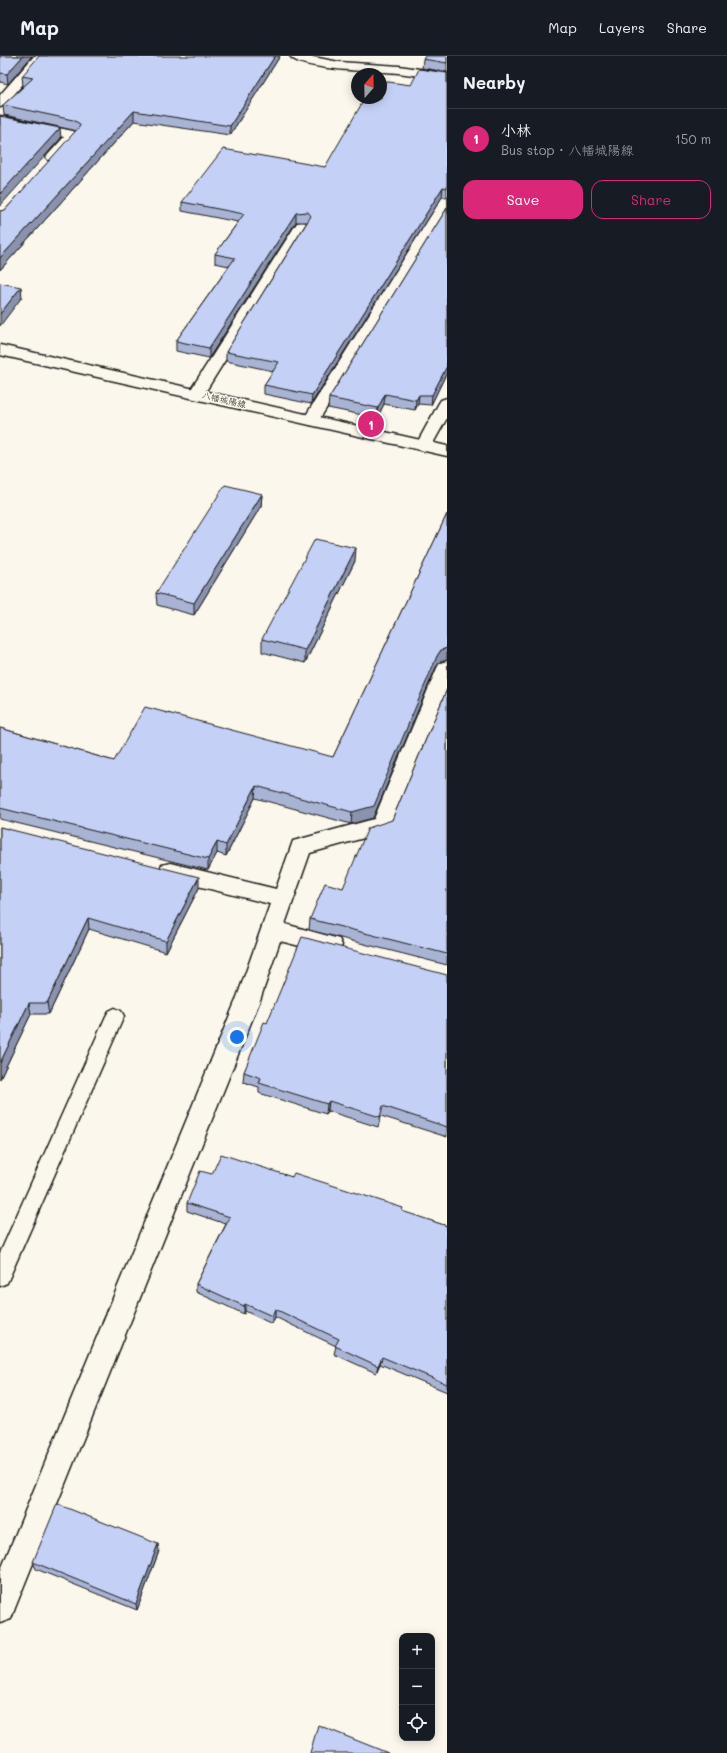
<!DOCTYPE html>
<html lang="en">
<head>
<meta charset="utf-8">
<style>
  :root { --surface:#171b24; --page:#20242c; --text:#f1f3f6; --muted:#9ea1a6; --line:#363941; --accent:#db2777 }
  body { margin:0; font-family:Mali,"Klee One",sans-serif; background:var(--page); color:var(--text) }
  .controls { position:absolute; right:12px; bottom:12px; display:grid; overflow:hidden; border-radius:8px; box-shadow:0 2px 10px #0003 }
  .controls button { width:36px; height:36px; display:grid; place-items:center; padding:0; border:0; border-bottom:1px solid var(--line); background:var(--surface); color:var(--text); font:20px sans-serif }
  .compass { position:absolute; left:351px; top:12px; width:36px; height:36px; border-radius:50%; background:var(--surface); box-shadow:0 2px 10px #0003; rotate:20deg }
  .you { position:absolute; left:237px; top:981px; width:14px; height:14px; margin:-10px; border:3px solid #fff; border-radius:50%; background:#1a73e8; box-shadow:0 0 0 6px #1a73e833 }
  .badge { display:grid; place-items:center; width:26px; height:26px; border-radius:50%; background:var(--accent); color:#fff; font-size:13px; font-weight:700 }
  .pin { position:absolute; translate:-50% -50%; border:2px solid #fff; box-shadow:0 1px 4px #0006 }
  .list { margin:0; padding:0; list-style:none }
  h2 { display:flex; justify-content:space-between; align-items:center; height:52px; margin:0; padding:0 16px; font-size:17px }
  h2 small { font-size:13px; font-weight:400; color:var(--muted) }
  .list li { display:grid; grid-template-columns:26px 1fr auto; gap:12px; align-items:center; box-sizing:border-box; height:60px; padding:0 16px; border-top:1px solid var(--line) }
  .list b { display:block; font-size:15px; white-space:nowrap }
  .list p { margin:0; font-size:13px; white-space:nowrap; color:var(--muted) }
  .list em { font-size:13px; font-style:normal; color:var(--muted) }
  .actions { display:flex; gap:8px; padding:12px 16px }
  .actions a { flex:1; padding:9px 0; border:1px solid var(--accent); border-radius:12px; text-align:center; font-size:14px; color:var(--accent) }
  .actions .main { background:var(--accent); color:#fff }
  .icon { flex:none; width:22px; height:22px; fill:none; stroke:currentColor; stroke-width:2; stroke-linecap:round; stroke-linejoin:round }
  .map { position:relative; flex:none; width:447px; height:1697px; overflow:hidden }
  header { display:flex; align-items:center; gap:24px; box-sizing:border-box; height:56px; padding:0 20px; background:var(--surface); border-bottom:1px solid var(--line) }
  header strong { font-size:19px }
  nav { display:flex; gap:22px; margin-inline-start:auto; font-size:14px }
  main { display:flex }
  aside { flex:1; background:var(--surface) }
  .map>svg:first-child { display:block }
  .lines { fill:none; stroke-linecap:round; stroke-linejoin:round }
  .lane-casing { stroke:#1c1c1c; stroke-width:3 }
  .street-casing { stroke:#1c1c1c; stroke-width:3 }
  .secondary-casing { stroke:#1c1c1c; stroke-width:3 }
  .lane { fill:#fbf7ec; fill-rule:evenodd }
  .street { fill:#fbf7ec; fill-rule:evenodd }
  .secondary { fill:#fbf7ec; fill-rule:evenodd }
  .wall { fill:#a9b3d4; stroke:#1c1c1c }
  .shaded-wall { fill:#8a92ad; stroke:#1c1c1c }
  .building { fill:#c5d0f7; stroke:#1c1c1c }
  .labels { text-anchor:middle; stroke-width:3; stroke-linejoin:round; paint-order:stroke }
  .far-street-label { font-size:9px; fill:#1c1c1c; stroke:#fbf7ec }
</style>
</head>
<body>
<header>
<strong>Map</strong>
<nav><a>Map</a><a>Layers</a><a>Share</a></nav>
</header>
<main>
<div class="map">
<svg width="447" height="1697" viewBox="0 0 447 1697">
  <rect width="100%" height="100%" fill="#fbf7ec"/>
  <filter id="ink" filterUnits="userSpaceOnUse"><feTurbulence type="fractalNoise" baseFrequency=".025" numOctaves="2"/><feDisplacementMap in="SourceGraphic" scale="8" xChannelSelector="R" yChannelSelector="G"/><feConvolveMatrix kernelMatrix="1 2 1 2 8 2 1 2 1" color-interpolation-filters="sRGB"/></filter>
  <g filter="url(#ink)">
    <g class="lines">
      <g class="lane-casing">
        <path id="lane" d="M115 952 121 955 124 960 7 1227 0 1230V1197L106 960 109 955Z"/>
      </g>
      <g class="street-casing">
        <path id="street" d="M34 0H47L4 50 0 51V39Z
          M290 0H308L339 6 399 10 447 17V25C431 22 415 19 398 17 379 15 300 15 290 0Z
          M0 60 73 75 80 79 58 104H48L46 101 64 81 0 68Z
          M447 141V156L319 364 317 367 311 369 305 367 303 364 440 145 442 142Z
          M302 166 307 167 309 170 204 338 202 341 196 343 190 341 188 338 295 170 297 167Z
          M447 342V362L432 389 430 393 424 394 418 393 416 389 439 347 441 344Z
          M447 605V636L389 775 310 797 285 868 339 883 342 889 339 895 331 898 280 885 260 944 15 1552 11 1563 0 1567V1516L236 944 270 848 162 821 159 815 162 809 170 807 276 833 293 785 374 763 437 612 440 607Z"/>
      </g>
      <g class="secondary-casing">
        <path id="secondary" d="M0 289 447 390V400L0 299Z"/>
      </g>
      <use href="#lane" class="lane"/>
      <use href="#street" class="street"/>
      <use href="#secondary" class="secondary"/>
    </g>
    <path class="wall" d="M0 0H32L8 28 0 26Z
      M280 0 230 79 134 65 0 214V155L5 154 76 75 73 74 4 59 3 49 24 30H23L22 20Z
      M447 0V16L422 12 423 3Z
      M447 17V141H442L311 348 264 338V329L273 315 226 305V296L307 166H296L209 302 176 295V285L229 210 215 207V198L238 166 182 155V146L325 111 411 29Z
      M447 152V316L431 349 418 348 415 354 384 348 377 362 328 352 329 342Z
      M262 438 261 450 194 559 157 549 156 537Z
      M447 458V604L440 606 436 611 373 762 351 768 255 742 226 800 217 797 208 814 0 763V672L114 705 333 701Z
      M355 505 305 607 262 596V583Z
      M447 633V909L309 874 310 863 343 832 392 764Z
      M0 771 199 832 166 896 89 873 49 958H31L0 1023Z
      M447 919V1081L381 1060 378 1071 328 1055 326 1058 259 1037V1031L243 1026 244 1016 267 967Z
      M212 1118 292 1121 447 1170V1336L380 1308 376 1317 334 1298 336 1290 275 1261 272 1268 245 1255 244 1258 196 1236V1228L226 1168 187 1155V1147Z
      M159 1495 137 1554 36 1513 33 1506Z"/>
    <path class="shaded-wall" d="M23 0H32L8 28 7 18Z
      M275 0H280L230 79V70Z
      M134 55V65L0 214V202Z
      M60 72 61 82 0 150V138Z
      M443 131 442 141 311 348 312 339Z
      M296 157V166L209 302V292Z
      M21 231 22 241 0 270V258Z
      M447 310V316L431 349 432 339Z
      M385 338 384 348 377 362 378 352Z
      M419 339 418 348 415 354 416 344Z
      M262 438 261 450 194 559V547Z
      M356 492 355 505 305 607V594Z
      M447 592V604L440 606 436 611 373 762 351 768 352 756 437 600 441 594Z
      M256 730 255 742 226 800V789Z
      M217 786V797L208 814V803Z
      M199 821V832L166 896V885Z
      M88 862 89 873 49 958 47 947Z
      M29 947 31 958 0 1023V1007Z
      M329 1045 328 1055 326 1058 327 1048Z
      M245 1248V1255L244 1258V1250Z
      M275 1253V1261L272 1268V1260Z
      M382 1301 380 1308 376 1317 378 1310Z
      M158 1488 159 1495 137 1554 136 1548Z"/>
    <path class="building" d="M0 0H23L7 18 0 17Z
      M39 0H275L230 70 134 55 0 202V155L5 154 80 70V68L73 64 3 49 33 22 22 20Z
      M425 0H447V7L423 3Z
      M419 13 447 17V132L443 131 312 339 264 329 279 306 226 296 311 160 308 156 296 157 209 292 176 285 235 202 215 198 244 158 182 146 223 93 325 111 365 42H381V25L411 29Z
      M0 60 60 72 0 138Z
      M447 152V310L432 339H419L416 344 385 338 378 352 329 342Z
      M0 227 21 231 0 258Z
      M225 429 262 438 194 547 156 537Z
      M447 458V592L441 594 437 600 374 750 352 756 256 730 226 789 217 786 208 803 0 752V672L114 705 145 651 333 701Z
      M315 483 356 492 305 594 262 583Z
      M447 633V898L310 863 325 827 343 832 368 772 392 764Z
      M0 771 199 821 166 885 88 862 47 947H29L0 1007Z
      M302 881 447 919V1071L383 1050 380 1061 329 1045 327 1048 259 1027 261 1022 244 1016 264 966 267 967Z
      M221 1098 292 1121 294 1117 403 1152 402 1155 447 1170V1328L382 1301 378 1310 335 1290 339 1283 275 1253 272 1260 245 1248 244 1250 196 1228 230 1161 187 1147 200 1115 212 1118Z
      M57 1448 158 1488 136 1548 33 1506Z
      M318 1669 388 1697H310Z"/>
  </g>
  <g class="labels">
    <g class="far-street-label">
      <text transform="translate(224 344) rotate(13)" y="3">八幡城陽線</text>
    </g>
  </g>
</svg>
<div class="controls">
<button>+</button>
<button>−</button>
<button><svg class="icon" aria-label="locate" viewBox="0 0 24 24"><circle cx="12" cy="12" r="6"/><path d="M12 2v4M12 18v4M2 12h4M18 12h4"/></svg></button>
</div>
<svg class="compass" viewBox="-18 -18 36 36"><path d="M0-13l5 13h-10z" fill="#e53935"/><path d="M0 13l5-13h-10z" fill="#9ea1a6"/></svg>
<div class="you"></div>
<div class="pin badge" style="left:371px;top:368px">1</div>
</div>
<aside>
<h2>Nearby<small></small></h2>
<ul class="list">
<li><span class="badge">1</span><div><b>小林</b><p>Bus stop · 八幡城陽線</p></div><em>150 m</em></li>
</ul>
<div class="actions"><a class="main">Save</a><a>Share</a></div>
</aside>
</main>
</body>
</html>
